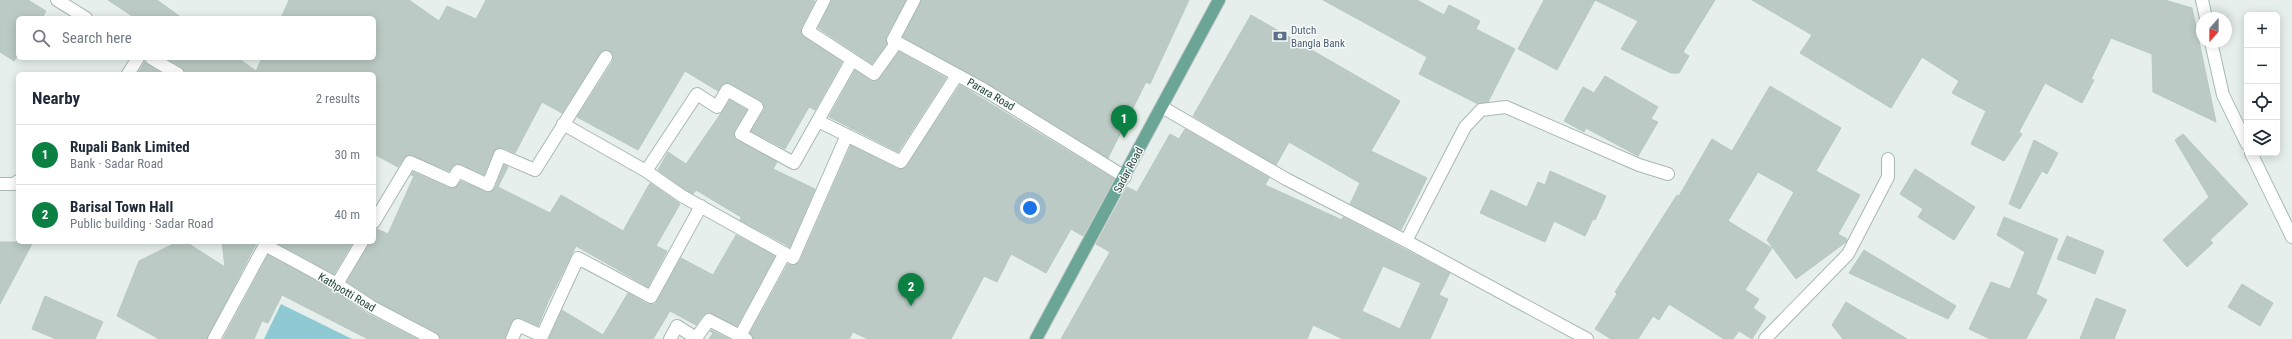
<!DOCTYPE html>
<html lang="en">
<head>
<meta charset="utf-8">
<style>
  :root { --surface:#fff; --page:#f6f6f7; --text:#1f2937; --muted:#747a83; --line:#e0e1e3; --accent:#0b8043 }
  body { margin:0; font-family:"Roboto Condensed",sans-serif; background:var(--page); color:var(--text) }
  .controls { position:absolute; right:12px; top:12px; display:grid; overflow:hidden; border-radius:6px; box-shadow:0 2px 10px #0003 }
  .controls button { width:36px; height:36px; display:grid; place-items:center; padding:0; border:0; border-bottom:1px solid var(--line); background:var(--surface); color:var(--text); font:20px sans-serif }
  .compass { position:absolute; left:2196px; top:12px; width:36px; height:36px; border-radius:50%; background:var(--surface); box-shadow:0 2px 10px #0003; rotate:201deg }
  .you { position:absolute; left:1030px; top:208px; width:14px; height:14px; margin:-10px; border:3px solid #fff; border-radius:50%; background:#1a73e8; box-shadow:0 0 0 6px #1a73e833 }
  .badge { display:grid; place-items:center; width:26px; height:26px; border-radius:50%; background:var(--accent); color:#fff; font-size:13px; font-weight:700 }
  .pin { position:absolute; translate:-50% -33px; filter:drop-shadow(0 1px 2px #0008) }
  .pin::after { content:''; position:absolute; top:21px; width:14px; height:12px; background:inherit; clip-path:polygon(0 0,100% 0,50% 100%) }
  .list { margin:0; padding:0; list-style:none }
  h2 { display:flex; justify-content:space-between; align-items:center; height:52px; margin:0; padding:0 16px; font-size:17px }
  h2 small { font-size:13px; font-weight:400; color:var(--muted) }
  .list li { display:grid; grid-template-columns:26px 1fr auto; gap:12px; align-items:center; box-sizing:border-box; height:60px; padding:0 16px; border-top:1px solid var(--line) }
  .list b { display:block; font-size:15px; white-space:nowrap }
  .list p { margin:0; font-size:13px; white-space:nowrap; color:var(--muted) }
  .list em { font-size:13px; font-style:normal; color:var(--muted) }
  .icon { flex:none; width:22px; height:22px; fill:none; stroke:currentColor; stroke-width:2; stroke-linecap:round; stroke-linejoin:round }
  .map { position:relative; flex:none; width:2292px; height:339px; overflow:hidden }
  .search { position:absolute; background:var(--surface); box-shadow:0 2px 10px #0003; left:16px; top:16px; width:360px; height:44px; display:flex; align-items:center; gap:10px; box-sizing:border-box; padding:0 14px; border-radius:6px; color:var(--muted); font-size:15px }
  .panel { position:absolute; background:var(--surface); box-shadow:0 2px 10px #0003; left:16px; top:72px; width:360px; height:172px; border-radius:6px }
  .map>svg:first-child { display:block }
  .water { fill:#8ec9d4 }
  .building { fill:#bbcac4; stroke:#b8c9c2; fill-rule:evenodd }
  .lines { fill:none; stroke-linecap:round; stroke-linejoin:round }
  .minor-casing { stroke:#a8b8b2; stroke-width:14 }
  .secondary-casing { stroke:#a4bbb3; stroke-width:14 }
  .primary-casing { stroke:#c2cac8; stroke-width:14 }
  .minor { stroke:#fff; stroke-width:12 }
  .secondary { stroke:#fff; stroke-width:12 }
  .primary { stroke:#6aa596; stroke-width:12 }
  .labels { text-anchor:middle; stroke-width:3; stroke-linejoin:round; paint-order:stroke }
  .service-label { font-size:11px; fill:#4e5e75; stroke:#f7fbf9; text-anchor:start }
  .street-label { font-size:11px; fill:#24423a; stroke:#f7fbf9 }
</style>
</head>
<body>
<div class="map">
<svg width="2292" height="339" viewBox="0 0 2292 339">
  <rect width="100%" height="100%" fill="#e6efeb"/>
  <path class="water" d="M281 304 352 339H264Z"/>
  <path class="building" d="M0 0H28L46 11 42 18H18V55L14 61 0 52Z
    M108 0H157L182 18H135Z
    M289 0H409L439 21 447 6 476 19 486 0H813L815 1 801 28V34L842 62 815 110 809 107 785 149 751 131 764 110V107L761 101 727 83 723 84 718 91 685 71 638 150 577 117 613 61 612 53 606 50 600 53 562 113 542 102 515 153 503 148 496 149 484 175 458 164 454 165 449 171 410 155 404 158 398 167 374 154V74H185L182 68 166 58H238L256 71 262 58H374V18H281Z
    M832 0H906L886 37 887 44 872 64 818 28Z
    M921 0H1189L1150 84 1146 82 1108 158 987 83 903 37Z
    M1323 0H1417L1444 15 1449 5 1480 21 1476 29 1515 49 1488 102 1478 104 1419 74 1427 57Z
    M1544 0H1715L1683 52 1689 56 1679 73H1671L1621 49 1638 21 1595 0 1557 70 1518 49Z
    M1752 0H2165L2192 8 2216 122 2153 92 2152 54 2111 38 2091 79 2094 80 2082 103 2045 83 2019 132 2022 134 2004 161 1971 144 1986 111 1952 93 1959 81 1922 57 1891 108 1800 53 1812 35Z
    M1251 15 1400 101 1371 151 1427 178 1401 230 1350 204 1360 183 1289 142 1276 165 1193 116Z
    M899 52 946 78 898 152 829 117 855 70 870 80 877 81Z
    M145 62 147 64 163 74H137Z
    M1605 76 1658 107 1651 119 1658 122 1638 156 1586 128 1584 132 1564 121 1583 87 1594 93Z
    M960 85 1114 179 1083 236 1071 229 1046 273 1011 254 997 282 984 276 951 339H868L853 332 849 339H753L750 333 788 264 794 265 800 261 851 145 898 169 905 168Z
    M1770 86 1841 128 1816 171 1860 195 1838 234 1847 239 1846 242 1796 279 1767 240 1794 192 1758 172 1728 221 1772 248 1745 290 1759 299 1753 308 1766 317 1752 339 1739 331 1733 339H1724L1669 304 1659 320 1653 316 1638 339H1611L1595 329 1617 294 1615 292 1677 195 1679 196 1712 139 1732 151Z
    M730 100 747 110 734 131 735 138 777 162 773 169 815 189 790 247 740 220 741 217 696 190 693 194 686 190 658 170 668 152 686 164Z
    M1185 129 1269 178 1265 185 1342 220 1343 217 1450 273 1439 295 1448 299 1430 339H1343L1313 325 1307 339H1061L1110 252 1096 244 1127 187 1137 192 1170 134 1179 139ZM1383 266 1421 283 1400 329 1362 311Z
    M2183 134 2248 204 2210 240 2213 243 2187 267 2163 240 2209 197 2175 140Z
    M2034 140 2058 153 2047 174 2042 171 2020 209 2009 204Z
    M504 165 508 167 498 187 550 213 561 195 623 231 650 183 680 204 656 246 667 251 648 287 576 246 548 302 538 326 517 318 511 322 505 339H440L436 332 376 301 347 282 369 242H374V229H377L388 234 414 176 411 175 413 172 449 188 456 187 461 181 488 192 495 188Z
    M1915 169 1975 207 1954 240 1918 217 1923 209 1900 194Z
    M1550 171 1606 196 1595 220 1593 219 1585 236 1554 221 1545 242 1480 213 1491 190 1527 207 1538 182 1545 185Z
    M2004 217 2058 239 2036 294 2047 300 2026 339H1990L1969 329 1991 282 2010 289 2025 252 1997 235Z
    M736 235 775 256 737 326 709 313 703 315 696 325 670 311 653 339H549L562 310 603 335 628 293 647 304H655L681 258 713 275Z
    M2067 236 2104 251 2095 274 2057 259Z
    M0 242H33L0 304Z
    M177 242H186L225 267 222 242H257L207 339H159L117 316 139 261Z
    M275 242H353L334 274Z
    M1864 250 1956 306 1948 319 1849 273Z
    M268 255 333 290 368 314 417 339H368L282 295 268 323 262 321 254 339H223Z
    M2242 284 2273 303 2260 326 2228 307Z
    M45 296 103 322 95 339H56L32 329Z
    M2096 298 2126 310 2114 339H2080Z
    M1846 302 1907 339H1843L1832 325Z
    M711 330 729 339H709L713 333 710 331Z"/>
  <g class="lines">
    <g class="minor-casing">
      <path id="minor" d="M57 0 86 18
        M824 0 808 31 874 74 897 42
        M914 0 893 40 983 89 1125 177
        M151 58 178 74
        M128 74 138 58
        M1162 107 1286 179 1406 241 1587 339
        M818 121 901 162 957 75
        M563 124 646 171 697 94 717 107 727 90 757 107 741 134 794 163 852 60
        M646 171 682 196 793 258 847 135
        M0 184H14L18 181
        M374 222 410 162 452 181 458 171 488 185 500 155 535 170 606 57
        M1406 241 1465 127 1481 110 1506 107 1639 165 1668 174
        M264 242 265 245 337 284 372 307 433 339
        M337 284 362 242
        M214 339 265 245
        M512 339 518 325 542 336 578 258 651 297 701 206
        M670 339 677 326 696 338 709 320 740 336
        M746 339 740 336 785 253
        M1765 339 1848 254 1888 177V159"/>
    </g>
    <g class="secondary-casing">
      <path id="secondary" d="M2202 0 2206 18
        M2211 42 2223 95 2247 144
        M2251 153 2292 237"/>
    </g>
    <g class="primary-casing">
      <path id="primary" d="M1036 339 1219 0"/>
    </g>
    <use href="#minor" class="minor"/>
    <use href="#secondary" class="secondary"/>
    <use href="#primary" class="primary"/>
  </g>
  <defs>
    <g id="bank-bare" transform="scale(1.08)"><path d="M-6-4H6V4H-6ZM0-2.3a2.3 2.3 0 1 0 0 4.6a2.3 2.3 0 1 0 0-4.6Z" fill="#5c6f8a" stroke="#f7fbf9" stroke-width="2.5" paint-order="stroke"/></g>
  </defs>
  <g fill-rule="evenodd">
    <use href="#bank-bare" x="1280" y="36"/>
  </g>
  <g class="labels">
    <g class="service-label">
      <text x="1291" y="34">Dutch<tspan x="1291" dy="13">Bangla Bank</tspan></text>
    </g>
    <g class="street-label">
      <text transform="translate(991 94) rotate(30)" y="4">Parara Road</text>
      <text transform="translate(1128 170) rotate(-62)" y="4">Sadar Road</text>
      <text transform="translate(347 292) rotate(31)" y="4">Kathpotti Road</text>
    </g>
  </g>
</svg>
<div class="controls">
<button>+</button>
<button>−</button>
<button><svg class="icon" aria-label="locate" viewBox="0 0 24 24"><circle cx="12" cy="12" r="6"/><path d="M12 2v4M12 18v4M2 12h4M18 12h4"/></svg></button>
<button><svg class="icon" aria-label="layers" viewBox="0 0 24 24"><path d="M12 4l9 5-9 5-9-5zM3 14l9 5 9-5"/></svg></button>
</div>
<svg class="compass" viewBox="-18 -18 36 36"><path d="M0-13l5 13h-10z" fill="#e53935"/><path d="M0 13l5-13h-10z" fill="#747a83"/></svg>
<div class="you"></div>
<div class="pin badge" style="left:1124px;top:138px">1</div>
<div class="pin badge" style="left:911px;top:306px">2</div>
<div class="search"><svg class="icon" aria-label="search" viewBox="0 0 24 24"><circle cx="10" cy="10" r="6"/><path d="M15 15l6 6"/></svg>Search here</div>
<section class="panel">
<h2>Nearby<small>2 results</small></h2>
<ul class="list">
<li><span class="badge">1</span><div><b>Rupali Bank Limited</b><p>Bank · Sadar Road</p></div><em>30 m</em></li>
<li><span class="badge">2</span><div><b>Barisal Town Hall</b><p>Public building · Sadar Road</p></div><em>40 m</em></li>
</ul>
</section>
</div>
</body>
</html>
